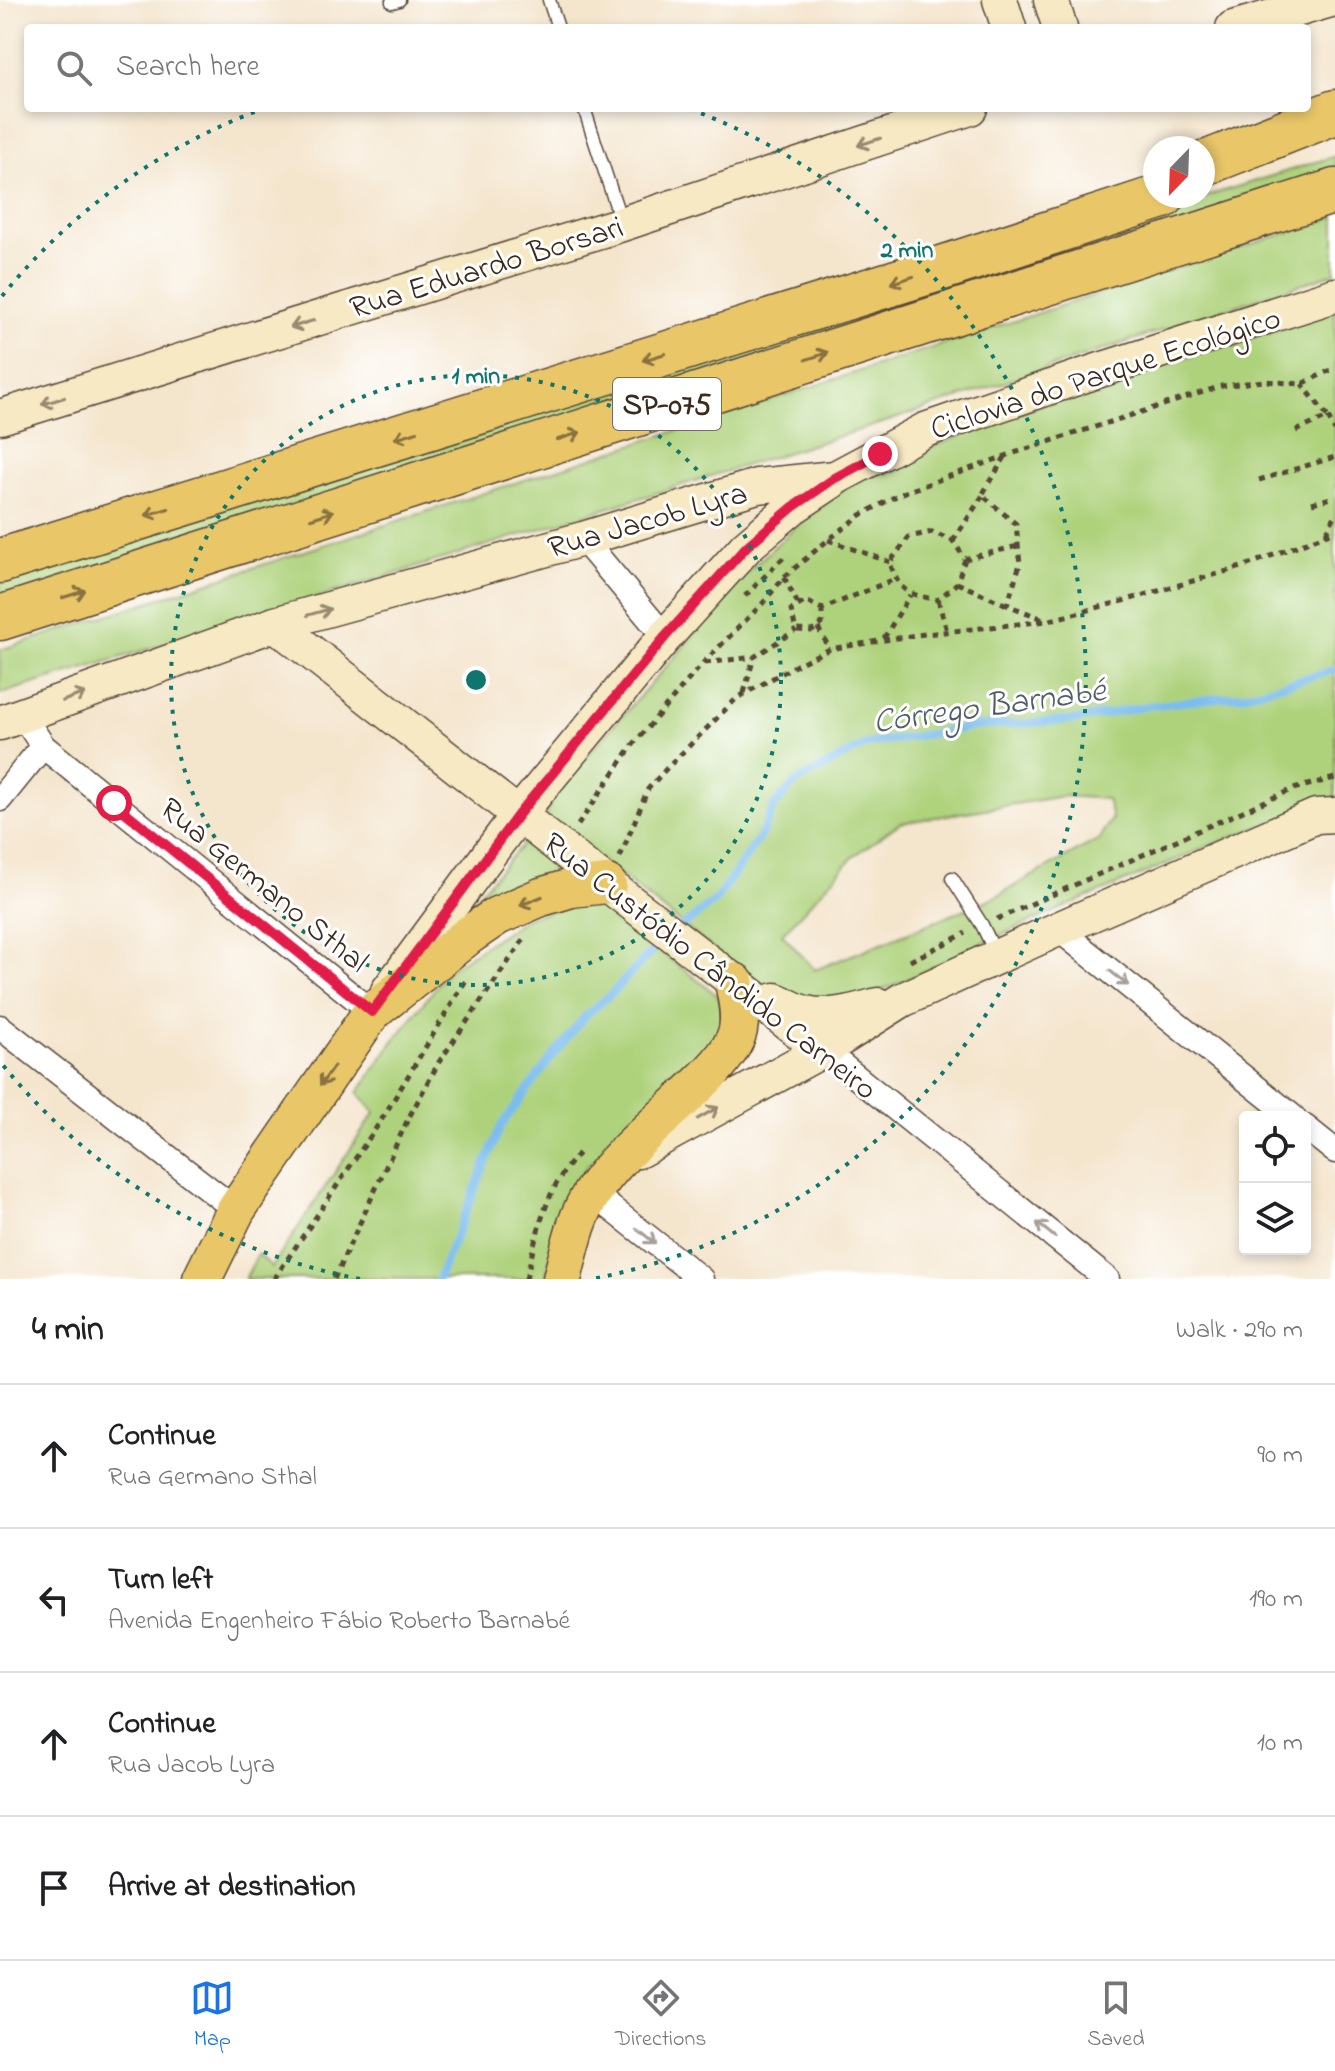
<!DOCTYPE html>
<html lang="en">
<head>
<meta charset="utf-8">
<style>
  :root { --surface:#fff; --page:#f2f2f2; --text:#202124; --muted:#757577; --line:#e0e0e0; --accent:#1a73e8 }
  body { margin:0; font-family:"Indie Flower",sans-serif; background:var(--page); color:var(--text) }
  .controls { position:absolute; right:24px; bottom:24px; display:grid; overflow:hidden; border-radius:8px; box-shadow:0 4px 12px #0003 }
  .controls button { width:72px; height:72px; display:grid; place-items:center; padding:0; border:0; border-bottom:2px solid var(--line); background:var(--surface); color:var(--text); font:40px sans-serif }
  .compass { position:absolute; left:1143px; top:136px; width:72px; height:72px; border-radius:50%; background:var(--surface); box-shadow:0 4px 12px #0003; rotate:203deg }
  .stop { position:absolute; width:24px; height:24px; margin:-18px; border:6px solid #e11d48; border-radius:50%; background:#fff }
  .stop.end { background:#e11d48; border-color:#fff; box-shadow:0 2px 8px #0008 }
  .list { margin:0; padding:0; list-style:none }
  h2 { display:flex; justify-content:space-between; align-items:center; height:104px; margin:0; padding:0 32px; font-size:34px }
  h2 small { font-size:26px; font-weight:400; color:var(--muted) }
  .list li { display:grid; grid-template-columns:52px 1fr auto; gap:24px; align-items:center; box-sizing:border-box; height:144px; padding:0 32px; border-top:2px solid var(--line) }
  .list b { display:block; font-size:30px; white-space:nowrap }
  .list p { margin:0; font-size:26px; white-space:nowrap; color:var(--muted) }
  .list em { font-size:26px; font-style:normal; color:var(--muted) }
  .icon { flex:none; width:44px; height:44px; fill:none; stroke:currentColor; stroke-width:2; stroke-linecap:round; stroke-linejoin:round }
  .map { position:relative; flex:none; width:1335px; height:1279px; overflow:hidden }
  .search { position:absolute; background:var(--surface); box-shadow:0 4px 12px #0003; left:24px; right:24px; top:24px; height:88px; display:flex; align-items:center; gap:20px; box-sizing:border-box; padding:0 28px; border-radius:8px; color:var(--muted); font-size:30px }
  .sheet { height:680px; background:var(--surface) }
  nav { display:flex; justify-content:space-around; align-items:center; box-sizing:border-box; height:112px; border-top:2px solid var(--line); background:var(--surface); font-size:22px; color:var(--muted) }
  nav a { display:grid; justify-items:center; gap:4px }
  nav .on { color:var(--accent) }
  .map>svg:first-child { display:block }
  .green { fill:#aed27b; stroke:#747e4c; stroke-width:2; fill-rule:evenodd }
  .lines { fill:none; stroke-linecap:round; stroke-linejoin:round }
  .stream { stroke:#7abcef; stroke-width:8 }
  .lane-casing { stroke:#574638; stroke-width:15 }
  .street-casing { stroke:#574638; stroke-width:27 }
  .secondary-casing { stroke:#574638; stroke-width:37 }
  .primary-casing { stroke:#574638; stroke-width:41 }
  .highway-casing { stroke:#574638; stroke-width:47 }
  .path { stroke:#574638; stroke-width:5; stroke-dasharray:6 6; stroke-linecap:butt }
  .lane { stroke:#fff; stroke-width:12 }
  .street { stroke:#fff; stroke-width:24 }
  .secondary { stroke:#f6e9c3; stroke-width:34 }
  .primary { stroke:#e9c769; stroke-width:38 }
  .highway { stroke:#e9c769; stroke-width:44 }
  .oneway { stroke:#988a70 }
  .oneway2 { stroke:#897140 }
  .oneway3 { stroke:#a79f9a }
  .route { stroke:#e11d48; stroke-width:10 }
  .ring { fill:none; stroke:#0f766e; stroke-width:4; stroke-dasharray:4 8 }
  .labels { text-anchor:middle; stroke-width:6; stroke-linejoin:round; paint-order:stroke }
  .shield { fill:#fff; stroke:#766a62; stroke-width:2 }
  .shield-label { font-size:30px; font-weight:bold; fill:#3b2a1e }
  .street-label { font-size:32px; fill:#3b2a1e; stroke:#fff }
  .water-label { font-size:34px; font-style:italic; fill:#515d67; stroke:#fff }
  .centre { fill:#0f766e; stroke:#fff; stroke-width:4 }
  .ring-label { font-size:24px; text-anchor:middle; font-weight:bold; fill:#0f766e; stroke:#fff; stroke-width:6; stroke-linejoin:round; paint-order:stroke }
</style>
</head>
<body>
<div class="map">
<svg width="1335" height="1279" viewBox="0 0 1335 1279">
  <rect width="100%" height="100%" fill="#fff"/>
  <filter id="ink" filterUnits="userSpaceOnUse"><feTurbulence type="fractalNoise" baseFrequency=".0125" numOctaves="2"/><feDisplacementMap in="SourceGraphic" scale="16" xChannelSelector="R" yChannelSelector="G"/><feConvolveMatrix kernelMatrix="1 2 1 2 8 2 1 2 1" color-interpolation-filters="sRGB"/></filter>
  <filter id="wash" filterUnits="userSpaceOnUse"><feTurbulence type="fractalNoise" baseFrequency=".006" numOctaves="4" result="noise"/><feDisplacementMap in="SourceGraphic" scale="32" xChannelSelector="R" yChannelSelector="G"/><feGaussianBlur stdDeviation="1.8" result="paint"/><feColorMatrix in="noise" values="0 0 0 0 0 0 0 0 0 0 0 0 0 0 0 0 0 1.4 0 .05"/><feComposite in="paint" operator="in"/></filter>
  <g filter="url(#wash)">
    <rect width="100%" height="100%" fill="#f4e5cd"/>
    <path class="green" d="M1335 156V183L0 603V576Z
      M1335 217V273L879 424 258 616 0 694V650Z
      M1335 311V798L1206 847 988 940 919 974 864 998 830 1006 757 984 546 816 550 797 682 649 731 588 792 530 860 476 1035 406ZM1063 796 1107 799 1112 818 1099 839 993 898 815 970 782 934 854 856 900 823Z
      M528 838 566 871 445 932Z
      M584 903 600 905 718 996 730 1024 666 1098 586 1167 562 1212 545 1279H245L258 1254 272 1267 375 1112 358 1093 393 1042 450 969 528 917Z"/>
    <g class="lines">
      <path class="stream" d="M679 929 716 900 761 835 774 806 796 782 867 744 980 726 1077 720 1147 706 1244 695 1335 670
        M438 1279 501 1126 554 1054 585 1016 610 995 655 948 666 940"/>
    </g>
  </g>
  <g filter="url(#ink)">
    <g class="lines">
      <g class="lane-casing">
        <path id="lane" d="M549 0 558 28
          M392 2 399 0
          M584 108 621 221
          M952 878 982 925 996 954"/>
      </g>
      <g class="street-casing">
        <path id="street" d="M583 539 665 637
          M23 716 43 746 372 1012
          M0 799 43 746
          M1058 929 1293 1117
          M0 1027 236 1210
          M823 1050 1107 1279
          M1305 1127 1335 1151
          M592 1193 701 1279"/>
      </g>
      <g class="secondary-casing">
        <path id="secondary" d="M1000 0 1009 28
          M1051 0 1060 28
          M1233 28 1331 0
          M0 417 622 224 970 108
          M275 624 607 884 823 1050
          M0 723 275 624 583 539 757 486 835 478 925 430 1094 372 1335 295
          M388 991 518 815 665 637 747 546 793 507 832 481
          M775 1000C785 1004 796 1011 806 1013 830 1019 855 1011 878 1005
          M638 1151 823 1050 902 1000 1058 929 1316 816 1335 815"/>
      </g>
      <g class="primary-casing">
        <path id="primary" d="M202 1279 236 1210 372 1012 469 935 497 916 541 897 571 888 607 884
          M562 1279C570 1249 575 1219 592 1193 616 1157 650 1130 681 1101 700 1083 732 1056 738 1030 741 1014 737 998 734 982"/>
      </g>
      <g class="highway-casing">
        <path id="highway" d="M1203 164 1335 112
          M0 561 945 267 1163 196
          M0 618 1335 191"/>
      </g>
      <path class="path" d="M1328 417 1335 431
        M1296 431 1328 417 1302 384
        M1005 457 982 495 1016 524 1020 564 1007 605 1046 620
        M1259 480 1335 457
        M1312 503 1335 497
        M1326 533 1335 516
        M828 540 890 562
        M953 541 983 495
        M965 559 957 583 938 600C908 594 899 593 890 562L909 537 932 532 953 541 965 559 1018 546
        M784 577 799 606
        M957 583 1007 605
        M745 596 786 555
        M938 600 947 631
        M822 609V624L812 631 796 630 791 610 806 601 822 609 895 579
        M818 628 830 649
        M884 638 910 595
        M705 663 754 657 796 630
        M744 693 754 657
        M578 825 632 746 703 663 763 603 784 577 828 540 861 515 900 494 1014 453 1222 386 1263 381 1302 384 1335 368
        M620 857 648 789 666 769 737 698 802 662 830 649 916 635 1047 621 1134 598 1245 566 1335 531
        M997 919 1293 789 1335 778
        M910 961 966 933
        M274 1279 382 1119 468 977
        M334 1279 408 1119 439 1062 524 939
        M526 1279C537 1233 546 1185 581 1151"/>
      <use href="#lane" class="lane"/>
      <use href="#street" class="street"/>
      <use href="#secondary" class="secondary"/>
      <use href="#primary" class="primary"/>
      <use href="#highway" class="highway"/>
    </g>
    <defs><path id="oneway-shaft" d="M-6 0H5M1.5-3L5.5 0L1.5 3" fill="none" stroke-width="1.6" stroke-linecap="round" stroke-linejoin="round" transform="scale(2)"/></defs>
    <g class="oneway">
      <use href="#oneway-shaft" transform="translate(869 142) rotate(162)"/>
      <use href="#oneway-shaft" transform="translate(302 324) rotate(163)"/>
      <use href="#oneway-shaft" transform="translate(53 401) rotate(163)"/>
      <use href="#oneway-shaft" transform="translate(319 612) rotate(-16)"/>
      <use href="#oneway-shaft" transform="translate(74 697) rotate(-20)"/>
      <use href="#oneway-shaft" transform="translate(708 1113) rotate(-29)"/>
    </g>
    <g class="oneway2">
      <use href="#oneway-shaft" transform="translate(902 280) rotate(163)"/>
      <use href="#oneway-shaft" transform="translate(817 356) rotate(-18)"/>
      <use href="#oneway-shaft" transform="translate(654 357) rotate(163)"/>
      <use href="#oneway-shaft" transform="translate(406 435) rotate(163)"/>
      <use href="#oneway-shaft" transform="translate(569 436) rotate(-18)"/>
      <use href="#oneway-shaft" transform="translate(157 512) rotate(163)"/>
      <use href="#oneway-shaft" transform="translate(322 515) rotate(-18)"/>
      <use href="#oneway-shaft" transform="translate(74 594) rotate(-18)"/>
      <use href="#oneway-shaft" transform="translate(531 901) rotate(158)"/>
      <use href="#oneway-shaft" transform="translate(327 1076) rotate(125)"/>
    </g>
    <g class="oneway3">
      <use href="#oneway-shaft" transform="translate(1119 978) rotate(39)"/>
      <use href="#oneway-shaft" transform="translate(1046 1230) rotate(-141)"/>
      <use href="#oneway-shaft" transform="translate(646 1236) rotate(38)"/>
    </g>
  </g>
  <g class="lines" filter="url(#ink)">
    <path class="route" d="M114 803 372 1012 518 815 665 637 747 546 793 507 835 478 880 454"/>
  </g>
  <g class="ring">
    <circle cx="476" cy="680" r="305"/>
    <path d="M360 1279A610 610 0 0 1 2 1064M2 296A610 610 0 0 1 262 109M690 109A610 610 0 0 1 592 1279"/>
  </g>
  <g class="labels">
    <rect class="shield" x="613" y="378" width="108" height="52" rx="6"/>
    <g class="shield-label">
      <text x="667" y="414">SP-075</text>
    </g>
    <g class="street-label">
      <text transform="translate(486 266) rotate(-17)" y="11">Rua Eduardo Borsari</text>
      <text transform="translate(1105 372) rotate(-18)" y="11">Ciclovia do Parque Ecológico</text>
      <text transform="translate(647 519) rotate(-16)" y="11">Rua Jacob Lyra</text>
      <text transform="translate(265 884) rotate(39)" y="11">Rua Germano Sthal</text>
      <text transform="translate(711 965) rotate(38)" y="11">Rua Custódio Cândido Carneiro</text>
    </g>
    <g class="water-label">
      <text transform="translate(989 704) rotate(-8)" y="12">Córrego Barnabé</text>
    </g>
  </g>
  <circle cx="476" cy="680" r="12" class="centre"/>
  <g class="ring-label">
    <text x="907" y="257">2 min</text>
    <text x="476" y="383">1 min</text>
  </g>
</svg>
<div class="controls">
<button><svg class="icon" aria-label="locate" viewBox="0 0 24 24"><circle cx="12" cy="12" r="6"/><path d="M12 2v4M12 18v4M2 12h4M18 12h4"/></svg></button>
<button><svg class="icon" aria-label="layers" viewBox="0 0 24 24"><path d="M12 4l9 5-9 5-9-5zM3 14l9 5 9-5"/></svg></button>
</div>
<svg class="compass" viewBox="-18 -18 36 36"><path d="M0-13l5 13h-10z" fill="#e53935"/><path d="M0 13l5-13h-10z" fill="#757577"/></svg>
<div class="stop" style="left:114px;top:803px"></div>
<div class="stop end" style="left:880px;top:454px"></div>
<div class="search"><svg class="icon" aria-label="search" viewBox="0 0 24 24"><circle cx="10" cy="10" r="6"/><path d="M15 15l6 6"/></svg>Search here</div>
</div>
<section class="sheet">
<h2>4 min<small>Walk · 290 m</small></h2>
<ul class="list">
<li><svg class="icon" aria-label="ahead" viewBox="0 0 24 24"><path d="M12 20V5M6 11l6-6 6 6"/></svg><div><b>Continue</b><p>Rua Germano Sthal</p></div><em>90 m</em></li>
<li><svg class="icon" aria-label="left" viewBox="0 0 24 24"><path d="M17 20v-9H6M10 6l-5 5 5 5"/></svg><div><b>Turn left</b><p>Avenida Engenheiro Fábio Roberto Barnabé</p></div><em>190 m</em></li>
<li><svg class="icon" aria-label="ahead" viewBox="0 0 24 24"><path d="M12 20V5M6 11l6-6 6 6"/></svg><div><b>Continue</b><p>Rua Jacob Lyra</p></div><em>10 m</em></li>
<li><svg class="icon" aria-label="arrive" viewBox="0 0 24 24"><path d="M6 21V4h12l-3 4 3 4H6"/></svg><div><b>Arrive at destination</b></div></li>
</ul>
</section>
<nav>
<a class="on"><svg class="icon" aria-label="map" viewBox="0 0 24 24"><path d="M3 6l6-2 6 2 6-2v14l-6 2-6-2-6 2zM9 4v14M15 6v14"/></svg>Map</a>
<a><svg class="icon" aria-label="directions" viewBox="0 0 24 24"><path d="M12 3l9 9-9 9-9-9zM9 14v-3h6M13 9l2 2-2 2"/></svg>Directions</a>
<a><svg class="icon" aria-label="saved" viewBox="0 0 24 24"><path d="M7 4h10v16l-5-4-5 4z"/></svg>Saved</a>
</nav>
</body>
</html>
